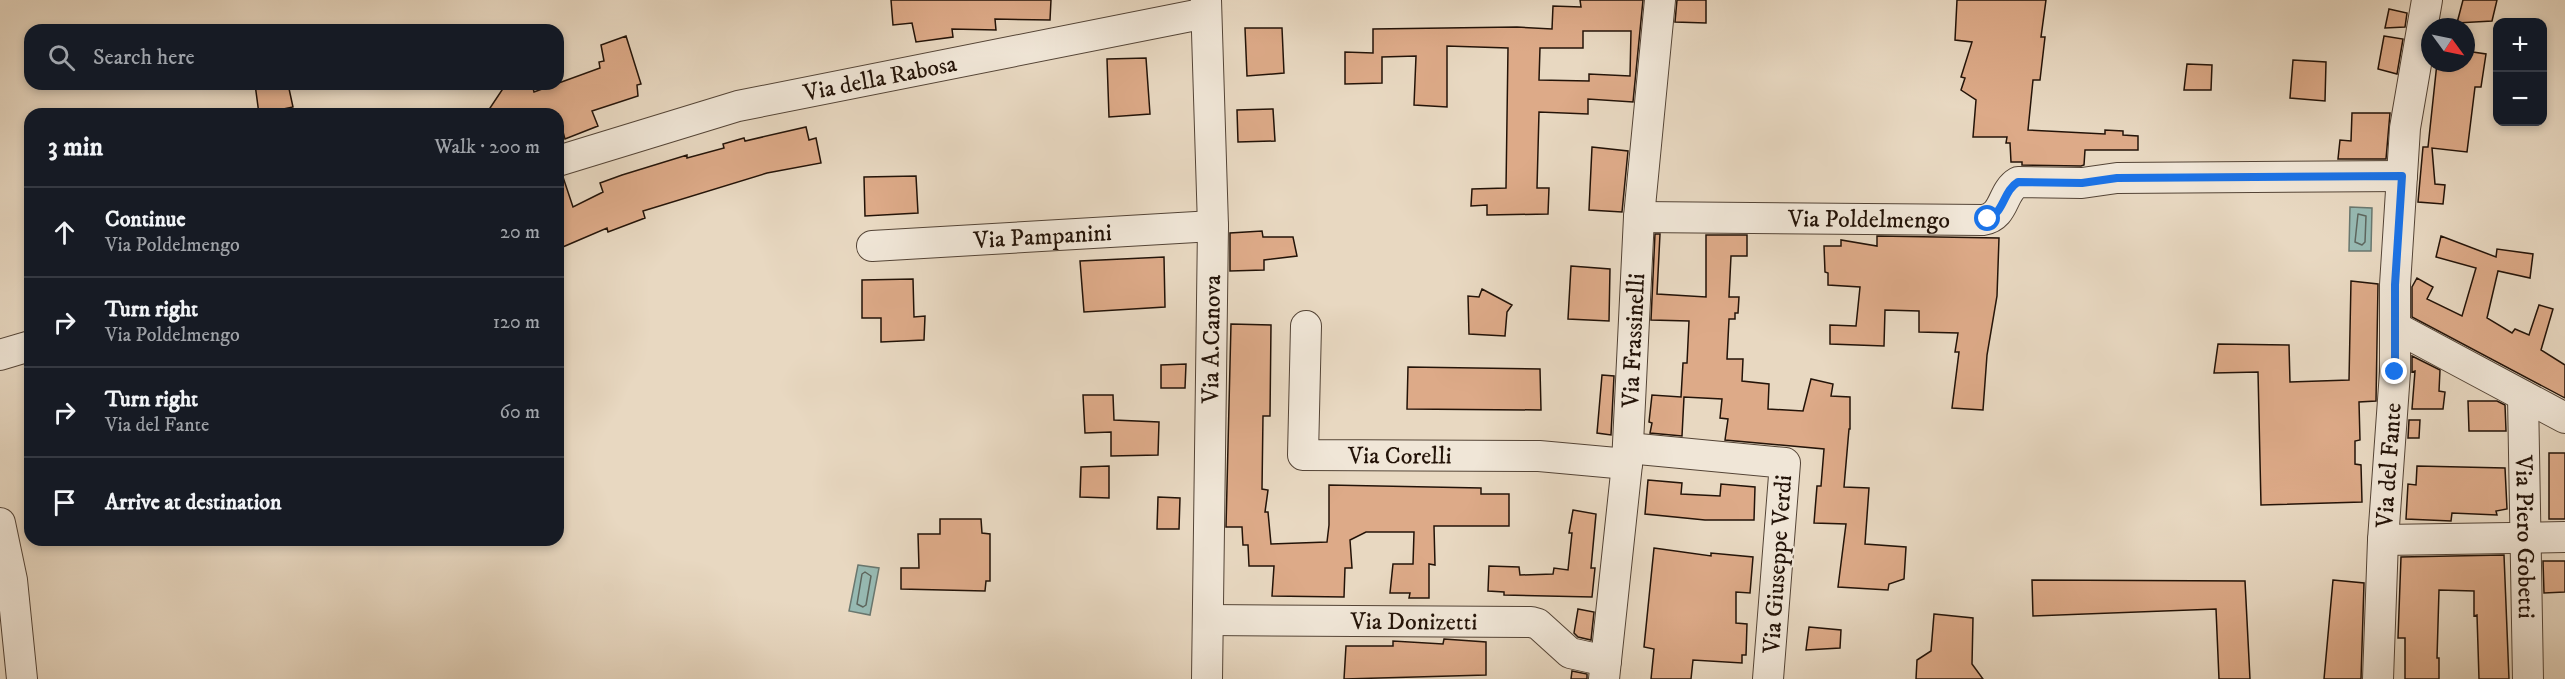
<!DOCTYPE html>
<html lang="en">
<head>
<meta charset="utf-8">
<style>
  :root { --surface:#171b24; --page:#242831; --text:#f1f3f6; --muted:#9ea1a6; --line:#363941 }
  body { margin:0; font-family:"IM FELL DW Pica",serif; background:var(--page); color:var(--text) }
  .controls { position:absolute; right:18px; top:18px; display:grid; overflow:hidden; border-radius:12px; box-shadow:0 3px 9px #0003 }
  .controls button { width:54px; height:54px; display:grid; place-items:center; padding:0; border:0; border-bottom:2px solid var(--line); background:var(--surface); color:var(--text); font:30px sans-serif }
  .compass { position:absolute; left:2421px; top:18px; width:54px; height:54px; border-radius:50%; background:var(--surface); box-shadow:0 3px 9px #0003; rotate:123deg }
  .stop { position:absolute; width:18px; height:18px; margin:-14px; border:4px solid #1a73e8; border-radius:50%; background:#fff }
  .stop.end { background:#1a73e8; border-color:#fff; box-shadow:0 2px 6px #0008 }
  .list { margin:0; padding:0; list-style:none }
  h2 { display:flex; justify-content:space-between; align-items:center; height:78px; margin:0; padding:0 24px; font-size:26px }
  h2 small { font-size:20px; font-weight:400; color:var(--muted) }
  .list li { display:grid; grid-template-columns:39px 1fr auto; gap:18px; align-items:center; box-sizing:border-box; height:90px; padding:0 24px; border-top:2px solid var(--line) }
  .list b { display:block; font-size:22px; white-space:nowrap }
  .list p { margin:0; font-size:20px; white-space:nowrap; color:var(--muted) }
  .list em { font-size:20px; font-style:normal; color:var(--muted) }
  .icon { flex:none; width:33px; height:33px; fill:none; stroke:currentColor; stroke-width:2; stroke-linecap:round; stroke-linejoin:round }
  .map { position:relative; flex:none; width:2565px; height:679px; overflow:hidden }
  .search { position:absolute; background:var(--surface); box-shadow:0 3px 9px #0003; left:24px; top:24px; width:540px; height:66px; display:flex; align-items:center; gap:15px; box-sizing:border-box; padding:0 21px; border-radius:18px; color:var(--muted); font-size:22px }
  .panel { position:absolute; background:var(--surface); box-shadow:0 3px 9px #0003; left:24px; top:108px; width:540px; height:438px; border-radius:18px }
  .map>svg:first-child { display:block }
  .water { fill:#97bab3; stroke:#69776f; stroke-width:1.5 }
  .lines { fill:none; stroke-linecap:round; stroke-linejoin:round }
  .shore { stroke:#5d665e; stroke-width:1.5 }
  .building { fill:#da8; stroke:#231308; stroke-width:1.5; fill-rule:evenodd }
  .minor-casing { stroke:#544436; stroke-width:32 }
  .minor { stroke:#f0e6d7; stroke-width:30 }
  .route { stroke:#1a73e8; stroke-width:8 }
  .labels { text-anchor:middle; stroke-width:4.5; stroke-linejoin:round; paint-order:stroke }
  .street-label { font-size:24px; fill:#231308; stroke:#f0e6d7 }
</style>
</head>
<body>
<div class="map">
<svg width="2565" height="679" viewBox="0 0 2565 679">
  <rect width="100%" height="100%" fill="#e8d8c1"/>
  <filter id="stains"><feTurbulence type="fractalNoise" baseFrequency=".00333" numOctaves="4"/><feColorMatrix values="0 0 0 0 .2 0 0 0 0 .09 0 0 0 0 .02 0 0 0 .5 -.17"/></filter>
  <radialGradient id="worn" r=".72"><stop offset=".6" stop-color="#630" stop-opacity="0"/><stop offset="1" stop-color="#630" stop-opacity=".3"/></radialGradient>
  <path class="water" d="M2350 207 2372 208 2371 251H2349Z
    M858 565 879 568 870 615 849 611Z"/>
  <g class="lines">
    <path class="shore" d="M2358 214 2366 216 2365 242 2362 245 2355 242Z
      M865 572 871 576 866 605 863 607 857 604 862 574Z"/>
  </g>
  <path class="building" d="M891 0H1051L1050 20 995 19 996 30 952 29 953 37 916 42 912 23 893 25Z
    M1580 0H1643L1633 102 1588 99V114L1539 112 1537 188H1549L1548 214 1487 215V205L1471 206 1472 189 1506 188 1508 48 1447 46V107L1414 105 1416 56 1382 57V83L1345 84V52L1373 53V29L1517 27 1552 29 1553 6 1581 7ZM1583 31H1631L1630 76 1589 74V81L1539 80 1540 48H1583Z
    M1677 0H1706V23L1675 22Z
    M1957 0H2046L2041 37H2045L2040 80H2033L2028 130 2105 134V130L2123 131V135L2138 136V150H2085L2084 165 2081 166 2022 165V162H2011L2010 143H2006L2007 137H1973L1976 100 1961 90 1965 78 1961 77 1972 42 1955 40Z
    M2463 0H2497L2492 21 2457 23Z
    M2389 9 2407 13 2405 27 2385 28Z
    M1245 28H1282L1284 73 1247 76Z
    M626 36 641 84 637 85 638 96 592 111 598 126 565 139 558 114H486L506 84H532L534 92 600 68 599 62 604 61 601 45Z
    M2384 36 2403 39 2397 74 2378 69Z
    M2466 51 2486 54 2481 87H2475L2467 152 2432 148 2435 184 2445 185 2443 204 2418 202 2423 147H2428L2437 63H2466Z
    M1146 58 1150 114 1109 117 1107 59Z
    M2293 60 2326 62 2325 101 2290 98Z
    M2187 64 2212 65 2211 90H2184Z
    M255 84H288L293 107 259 114Z
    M1273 109 1275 141 1238 142 1237 110Z
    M2352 113H2390L2386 159H2338L2340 140 2351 141Z
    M806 127 809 140 816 138 821 163 767 173 643 211 645 218 608 232 607 228 558 249V178L563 177 573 207 603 192 600 183 622 175 687 155V158L724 148 723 144 744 138 745 141Z
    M1592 147 1628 151 1622 212 1589 210Z
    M916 176 918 213 865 216 864 177Z
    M1262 231 1263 237H1293L1297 256 1264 260V270L1230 271V233Z
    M1655 234H1660L1657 294 1706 297V235H1747V256H1731L1729 297H1739L1738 313H1735V319H1729L1727 359H1743L1742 381 1769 384 1768 409 1803 411 1811 379 1833 384 1831 396 1850 397V429H1849L1844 487 1869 488 1865 544 1906 547 1904 579 1889 584 1888 590 1838 587 1846 524 1814 523 1817 486H1821L1824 449 1725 440 1728 419 1720 418 1722 399 1684 397 1682 436 1650 433 1652 423 1649 422 1652 395 1681 397 1683 363H1687L1689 321 1651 320Z
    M1877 236 1999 238 1997 296 1987 355 1983 410 1952 408 1959 352H1955L1958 333 1919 332V311L1885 310 1884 346 1830 344V325L1856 326 1860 287 1828 285V273L1825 272 1824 246H1841V240L1877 246Z
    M2441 236 2496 257 2497 249 2533 254 2530 278 2498 271 2487 318 2512 333 2515 329 2529 335 2539 305 2553 309 2541 350 2565 365V398L2412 317V287L2417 278 2433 287 2427 299 2462 316 2476 268 2436 257Z
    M1164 257 1165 307 1084 312 1080 261Z
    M1571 266 1610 269 1609 321 1568 319Z
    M913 279 914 317 925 316 924 340 881 342V318H862V280Z
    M2351 281 2378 284 2376 401 2359 402 2360 440 2355 441V464L2361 465 2362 502 2261 505 2258 372 2214 373 2218 344 2289 345 2290 382 2349 380Z
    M1482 289 1512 305 1507 312 1505 336 1469 334 1468 296 1479 297Z
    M1231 324 1271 325 1270 416H1263L1262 489 1268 490 1265 512H1268L1271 544 1327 542 1329 525V485L1481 488V494H1509V526H1434L1435 565 1429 564V598H1409L1410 593H1390L1393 564H1413L1414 532H1366L1350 540 1352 568H1345L1344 597 1272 596 1274 566H1249L1248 545H1243L1242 527H1226Z
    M2412 356 2440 370 2439 391 2445 392 2443 409H2412L2415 371 2412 372Z
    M1186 364 1185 388H1161V365Z
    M1408 367 1540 369 1541 410 1407 409Z
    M1602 375 1614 376 1611 435 1597 433Z
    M1083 395H1113L1114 420 1159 422 1158 455 1111 456V432L1085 433Z
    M2468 401H2497L2505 405 2506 431H2469Z
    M2409 420H2420L2419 438H2408Z
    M2549 453H2565V519H2549Z
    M1109 466V498L1080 497 1081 467Z
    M2417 466 2505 468 2507 509 2496 511 2497 515 2452 513 2451 521 2406 519 2408 484 2416 485Z
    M1648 480 1682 483 1681 494 1720 496 1721 484 1755 487 1754 520H1705L1645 514Z
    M1158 497 1180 498 1179 529H1157Z
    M1573 510 1596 514 1591 568H1595L1592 597 1504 595V592L1488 591 1489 566 1519 567 1520 575 1553 574 1554 568 1568 570 1572 533H1569Z
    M940 519H981L982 533 990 534V581H986L985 591 901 589V568H919L918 534H940Z
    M1654 548 1711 556V553L1753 557 1750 593 1736 592V623L1747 624 1746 655H1742V663L1693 660 1691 679H1651L1654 649 1644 647Z
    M2504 555 2509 679H2479L2477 615 2474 616V591L2439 590 2437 658H2439V679H2405V638H2398L2401 557Z
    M2543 561H2565V592L2544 593Z
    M2032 580 2245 581 2250 679H2219L2216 609 2033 616Z
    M2333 580 2364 583 2361 679H2324Z
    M1578 609 1594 612 1591 640 1578 637 1574 633Z
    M1934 614 1973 618 1972 664 1983 679H1916L1917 660 1931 651Z
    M1809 627 1841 630 1840 648 1806 650Z
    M1444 639 1486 642V675L1344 679 1346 646H1393V641L1443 644Z
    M1572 671 1587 674V679H1571Z"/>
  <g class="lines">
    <g class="minor-casing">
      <g id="minor">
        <path d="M1206 0 1213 226 1207 679"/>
        <path id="s1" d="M558 161 738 106 1206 13"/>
        <path id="s2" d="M1639 217 1983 220C2006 216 2001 192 2018 182L2082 183 2117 178 2402 176"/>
        <path id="s3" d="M872 246 1213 226"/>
        <path id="s4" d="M1306 326 1303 455 1539 456 1627 464"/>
        <path d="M2395 327 2565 418"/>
        <path d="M0 355 30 346"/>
        <path id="s5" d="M2523 396 2528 679"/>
        <path d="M1628 448 1785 463 1768 679"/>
        <path d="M0 523 12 580 22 679"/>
        <path d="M2383 540 2565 537"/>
        <path id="s6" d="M1208 620 1531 622 1538 624 1570 653 1606 661"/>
        <path id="s7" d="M1604 679 1627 464 1639 217 1660 0"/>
        <path id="s8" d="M2378 679 2383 540 2395 372V285L2405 128 2427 0"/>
      </g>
    </g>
    <use href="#minor" class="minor"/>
  </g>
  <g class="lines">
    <path class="route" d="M1988 219C2005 211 2003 191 2018 182L2082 183 2117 178 2402 176 2395 285V372"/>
  </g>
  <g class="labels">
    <g class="street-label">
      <text dy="8" stroke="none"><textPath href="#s1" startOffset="333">Via della Rabosa</textPath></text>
      <text dy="8" stroke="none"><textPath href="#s2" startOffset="230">Via Poldelmengo</textPath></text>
      <text dy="8" stroke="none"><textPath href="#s3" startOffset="171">Via Pampanini</textPath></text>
      <text transform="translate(1211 339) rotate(-89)" y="8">Via A.Canova</text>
      <text dy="8" stroke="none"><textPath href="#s7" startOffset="340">Via Frassinelli</textPath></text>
      <text dy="8" stroke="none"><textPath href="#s4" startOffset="226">Via Corelli</textPath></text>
      <text dy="8" stroke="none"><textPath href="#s8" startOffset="214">Via del Fante</textPath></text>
      <text dy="8" stroke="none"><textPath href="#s5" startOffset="141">Via Piero Gobetti</textPath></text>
      <text transform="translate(1777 564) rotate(-86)" y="8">Via Giuseppe Verdi</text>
      <text dy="8" stroke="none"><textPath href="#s6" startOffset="206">Via Donizetti</textPath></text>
    </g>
  </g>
  <rect width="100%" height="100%" filter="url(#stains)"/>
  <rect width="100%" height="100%" fill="url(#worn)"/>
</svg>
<div class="controls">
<button>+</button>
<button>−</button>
</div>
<svg class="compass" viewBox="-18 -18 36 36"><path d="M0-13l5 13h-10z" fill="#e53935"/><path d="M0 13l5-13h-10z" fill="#9ea1a6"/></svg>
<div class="stop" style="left:1988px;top:219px"></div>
<div class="stop end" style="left:2395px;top:372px"></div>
<div class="search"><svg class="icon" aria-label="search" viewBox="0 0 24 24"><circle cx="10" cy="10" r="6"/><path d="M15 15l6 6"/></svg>Search here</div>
<section class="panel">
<h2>3 min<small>Walk · 200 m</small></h2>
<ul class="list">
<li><svg class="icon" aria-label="ahead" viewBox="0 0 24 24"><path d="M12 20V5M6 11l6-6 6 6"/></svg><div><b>Continue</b><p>Via Poldelmengo</p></div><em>20 m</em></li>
<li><svg class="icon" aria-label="right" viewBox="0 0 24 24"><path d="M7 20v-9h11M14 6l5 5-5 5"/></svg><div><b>Turn right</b><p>Via Poldelmengo</p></div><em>120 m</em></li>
<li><svg class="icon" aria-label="right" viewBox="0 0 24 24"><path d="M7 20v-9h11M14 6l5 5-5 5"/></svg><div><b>Turn right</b><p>Via del Fante</p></div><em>60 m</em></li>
<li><svg class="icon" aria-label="arrive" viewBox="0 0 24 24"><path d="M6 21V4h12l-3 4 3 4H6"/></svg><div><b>Arrive at destination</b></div></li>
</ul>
</section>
</div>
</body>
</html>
